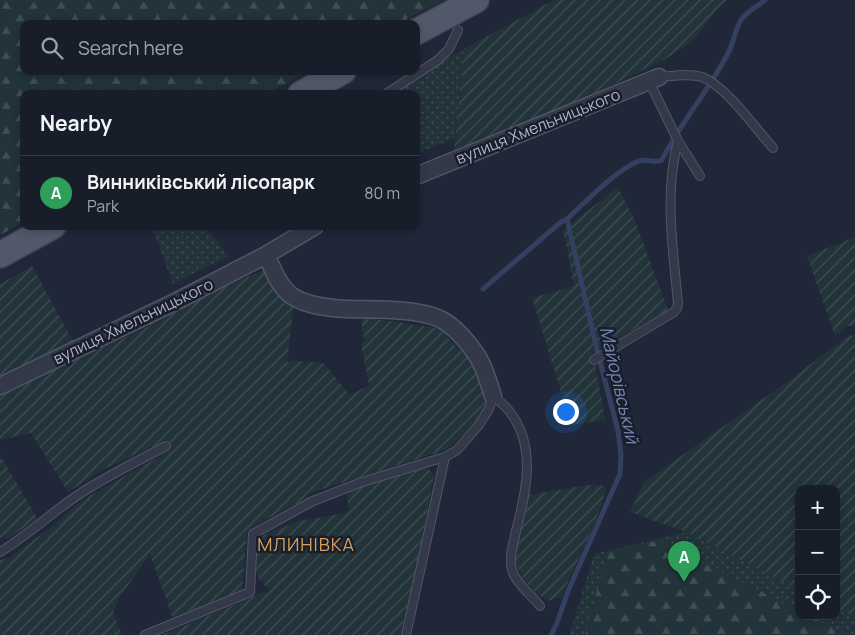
<!DOCTYPE html>
<html lang="en">
<head>
<meta charset="utf-8">
<style>
  :root { --surface:#181d2a; --page:#212632; --text:#f1f3f6; --muted:#9fa2a8; --line:#363b47; --accent:#0b8043 }
  body { margin:0; font-family:Manrope,sans-serif; background:var(--page); color:var(--text) }
  .controls { position:absolute; right:15px; bottom:15px; display:grid; overflow:hidden; border-radius:10px; box-shadow:0 2px 8px #0003 }
  .controls button { width:45px; height:45px; display:grid; place-items:center; padding:0; border:0; border-bottom:1px solid var(--line); background:var(--surface); color:var(--text); font:25px sans-serif }
  .you { position:absolute; left:565px; top:411px; width:18px; height:18px; margin:-12px; border:4px solid #fff; border-radius:50%; background:#1a73e8; box-shadow:0 0 0 8px #1a73e833 }
  .badge { display:grid; place-items:center; width:32px; height:32px; border-radius:50%; background:var(--accent); color:#fff; font-size:16px; font-weight:700 }
  .pin { position:absolute; translate:-50% -41px; filter:drop-shadow(0 1px 2px #0008) }
  .pin::after { content:''; position:absolute; top:26px; width:18px; height:15px; background:inherit; clip-path:polygon(0 0,100% 0,50% 100%) }
  .list { margin:0; padding:0; list-style:none }
  h2 { display:flex; justify-content:space-between; align-items:center; height:65px; margin:0; padding:0 20px; font-size:21px }
  h2 small { font-size:16px; font-weight:400; color:var(--muted) }
  .list li { display:grid; grid-template-columns:32px 1fr auto; gap:15px; align-items:center; box-sizing:border-box; height:75px; padding:0 20px; border-top:1px solid var(--line) }
  .list b { display:block; font-size:19px; white-space:nowrap }
  .list p { margin:0; font-size:16px; white-space:nowrap; color:var(--muted) }
  .list em { font-size:16px; font-style:normal; color:var(--muted) }
  .icon { flex:none; width:28px; height:28px; fill:none; stroke:currentColor; stroke-width:2; stroke-linecap:round; stroke-linejoin:round }
  .map { position:relative; flex:none; width:855px; height:635px; overflow:hidden }
  .search { position:absolute; background:var(--surface); box-shadow:0 2px 8px #0003; left:20px; top:20px; width:400px; height:55px; display:flex; align-items:center; gap:12px; box-sizing:border-box; padding:0 18px; border-radius:10px; color:var(--muted); font-size:19px }
  .panel { position:absolute; background:var(--surface); box-shadow:0 2px 8px #0003; left:20px; top:90px; width:400px; height:140px; border-radius:10px }
  .map>svg:first-child { display:block }
  .grass { fill:url(#grass-dots) }
  .forest { fill:url(#forest-firs) }
  .garden { fill:url(#garden-furrows) }
  .lines { fill:none; stroke-linecap:round; stroke-linejoin:round }
  .stream { stroke:#334060; stroke-width:5 }
  .service-casing { stroke:#515666; stroke-width:10 }
  .minor-casing { stroke:#515666; stroke-width:19 }
  .primary-casing { stroke:#3d4252; stroke-width:28 }
  .service { stroke:#343949; stroke-width:8 }
  .minor { stroke:#343949; stroke-width:16 }
  .primary { stroke:#515869; stroke-width:25 }
  .labels { text-anchor:middle; stroke-width:5; stroke-linejoin:round; paint-order:stroke }
  .street-label { font-size:16px; fill:#aeb3c5; stroke:#191e2d }
  .water-label { font-size:18px; font-style:italic; fill:#7586ae; stroke:#191e2d }
  .neighbourhood-label { font-size:18px; letter-spacing:1px; fill:#d5a159; stroke:#191e2d }
</style>
</head>
<body>
<div class="map">
<svg width="855" height="635" viewBox="0 0 855 635">
  <defs>
    <pattern id="grass-dots" width="8" height="8" patternUnits="userSpaceOnUse" patternTransform="scale(1.25)"><rect width="8" height="8" fill="#223339"/><path d="M2 2h.1M6 6h.1" fill="none" stroke="#404e54" stroke-width="1.8" stroke-linecap="round"/></pattern>
    <pattern id="forest-firs" width="22" height="20" patternUnits="userSpaceOnUse" patternTransform="scale(1.25)"><rect width="22" height="20" fill="#223339"/><path d="M5 1l3.5 6h-7zM16 11l3.5 6h-7z" fill="#404e54"/></pattern>
    <pattern id="garden-furrows" width="10" height="10" patternUnits="userSpaceOnUse" patternTransform="scale(1.25)"><rect width="10" height="10" fill="#223339"/><path d="M-1 1l2-2M0 10L10 0M9 11l2-2" fill="none" stroke="#404e54"/></pattern>
  </defs>
  <rect width="100%" height="100%" fill="#202738"/>
  <path class="grass" d="M464 49 455 138 416 154V94H382Z
    M150 226H205L229 256 173 284 157 240Z
    M686 532 799 590V616H836V609L855 617V635H569L594 554Z"/>
  <path class="forest" d="M0 0H443L398 24H24V71H309L266 94H24V222L0 235Z
    M660 541 799 611V616H809L847 635H585L608 550Z"/>
  <path class="garden" d="M554 0H727L716 10 694 40 664 60 575 103 454 152 464 49Z
    M618 187 636 223 668 310 593 352 605 420 571 425 532 298 574 286 565 238 562 231Z
    M855 237V326H848L835 336 807 256Z
    M32 266 73 341 0 375V284Z
    M267 269 294 303 287 362 296 361 323 363 350 395 369 385 361 344 364 341 361 317 436 328 442 331 456 347 465 353 481 383 486 405C475 422 462 437 446 450L307 494 308 499 286 508 247 531 242 591 173 619 150 554 120 597 117 598 118 602 113 612 122 635H0V560L9 558 54 525 81 501 172 449 167 440 102 470 68 492 31 433 0 440V394L150 326V324L237 281Z
    M849 335 855 336V617L836 609V489H799V590L686 532 630 512 644 482 787 382Z
    M0 455 38 519 7 539 5 536 0 538Z
    M427 467 434 475 417 566 400 635H162L269 590 259 579 255 567 258 542 264 535 298 521 341 514 349 510 346 492Z
    M588 485 607 486 595 523 561 597 548 601C530 590 516 572 513 551L528 495Z"/>
  <g class="lines">
    <path class="stream" d="M483 289 561 222 567 219C587 201 614 171 639 161 647 158 655 164 662 160 680 123 708 92 727 55 734 44 734 31 741 20 746 12 758 6 765 0
      M551 635 557 623 568 591 620 474 621 455 618 431 597 350 567 219"/>
    <g class="service-casing">
      <path id="service" d="M659 77C673 76 689 73 702 77 726 86 755 128 773 148
        M649 81 678 141 700 176
        M386 94 438 60 449 49 458 30
        M594 360 674 312 677 308 678 303C673 250 664 193 678 141
        M0 552C28 535 51 513 78 495 106 476 136 462 166 446
        M145 635 250 592 253 534 313 501 362 482 445 457 457 450 478 426 489 409 493 396C499 401 506 406 510 412 537 447 526 493 516 531 513 545 508 560 513 573 518 585 532 596 540 606
        M406 635 445 457"/>
    </g>
    <g class="minor-casing">
      <path id="minor" d="M416 176 659 77
        M266 255C273 269 279 287 292 296 307 306 329 308 347 309 375 310 412 308 438 318 454 325 469 343 478 357 485 369 489 383 493 396
        M0 386 177 301 266 255 315 226"/>
    </g>
    <g class="primary-casing">
      <path id="primary" d="M416 32 476 0
        M301 94 343 71
        M0 255 53 226"/>
    </g>
    <use href="#service" class="service"/>
    <use href="#minor" class="minor"/>
    <use href="#primary" class="primary"/>
  </g>
  <g class="labels">
    <g class="street-label">
      <text transform="translate(538 126) rotate(-22)" y="6">вулиця Хмельницького</text>
      <text transform="translate(133 321) rotate(-26)" y="6">вулиця Хмельницького</text>
    </g>
    <g class="water-label">
      <text transform="translate(619 385) rotate(77)" y="6">Майорівський</text>
    </g>
    <g class="neighbourhood-label">
      <text x="306" y="551">МЛИНІВКА</text>
    </g>
  </g>
</svg>
<div class="controls">
<button>+</button>
<button>−</button>
<button><svg class="icon" aria-label="locate" viewBox="0 0 24 24"><circle cx="12" cy="12" r="6"/><path d="M12 2v4M12 18v4M2 12h4M18 12h4"/></svg></button>
</div>
<div class="you"></div>
<div class="pin badge" style="left:684px;top:582px;background:#2e9e5b">A</div>
<div class="search"><svg class="icon" aria-label="search" viewBox="0 0 24 24"><circle cx="10" cy="10" r="6"/><path d="M15 15l6 6"/></svg>Search here</div>
<section class="panel">
<h2>Nearby<small></small></h2>
<ul class="list">
<li><span class="badge" style="background:#2e9e5b">A</span><div><b>Винниківський лісопарк</b><p>Park</p></div><em>80 m</em></li>
</ul>
</section>
</div>
</body>
</html>
